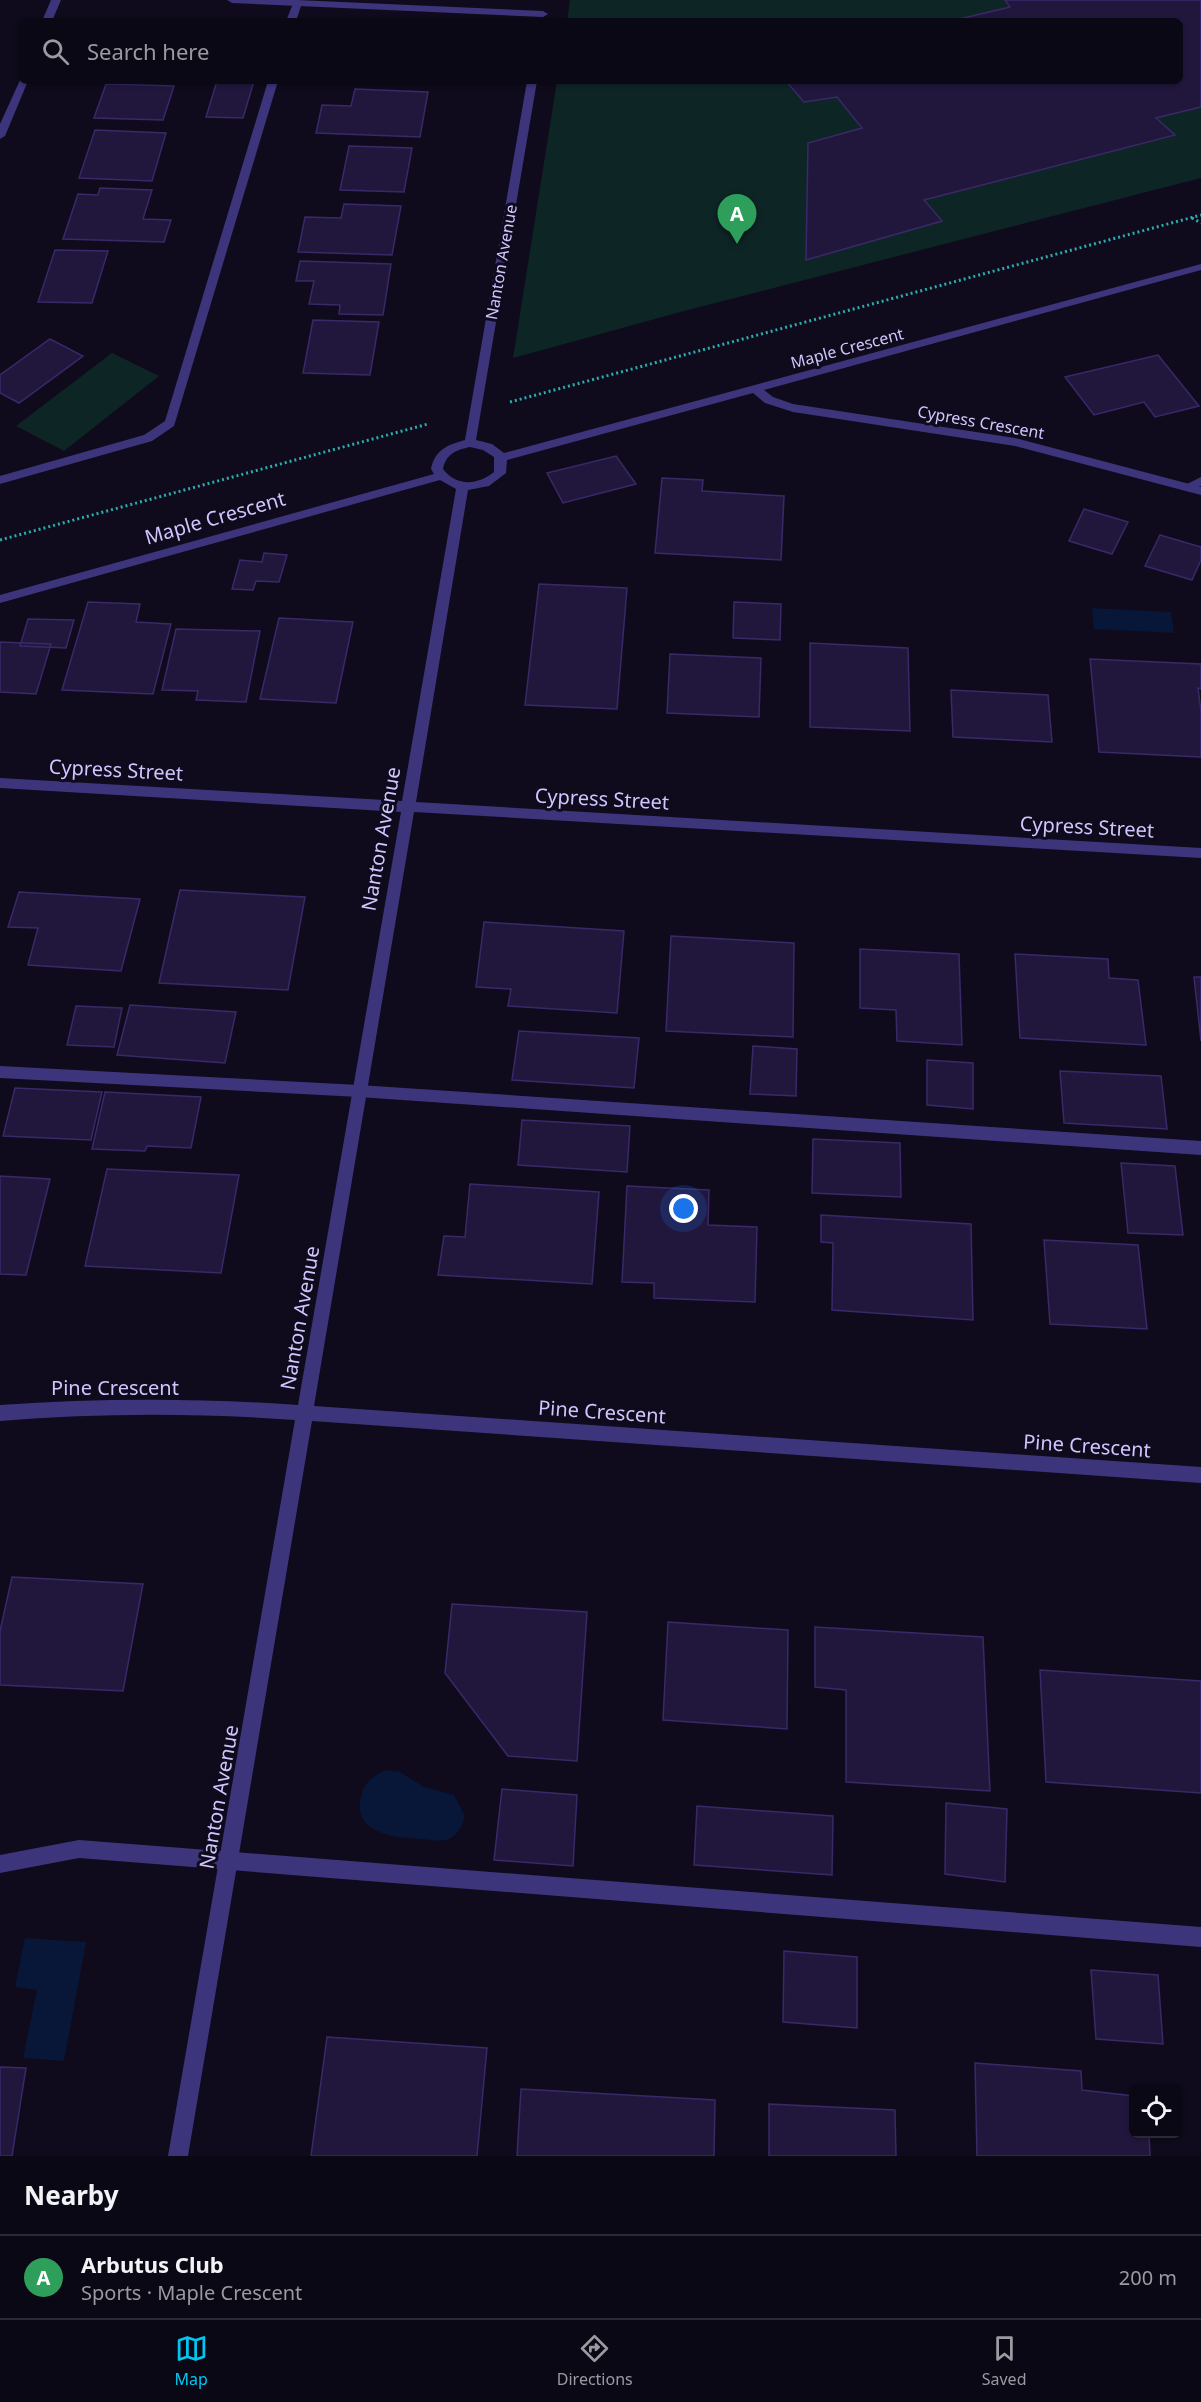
<!DOCTYPE html>
<html lang="en">
<head>
<meta charset="utf-8">
<style>
  :root { --surface:#0b0815; --page:#191622; --text:#f1f3f6; --muted:#9a9aa0; --line:#2b2934; --accent:#00c6f1 }
  body { margin:0; font-family:"Noto Sans",sans-serif; background:var(--page); color:var(--text) }
  .controls { position:absolute; right:18px; bottom:18px; display:grid; overflow:hidden; border-radius:9px; box-shadow:0 2px 4px #0004 }
  .controls button { width:54px; height:54px; display:grid; place-items:center; padding:0; border:0; border-bottom:2px solid var(--line); background:var(--surface); color:var(--text); font:30px sans-serif }
  .you { position:absolute; left:684px; top:1209px; width:21px; height:21px; margin:-15px; border:4px solid #fff; border-radius:50%; background:#1a73e8; box-shadow:0 0 0 9px #1a73e833 }
  .badge { display:grid; place-items:center; width:39px; height:39px; border-radius:50%; background:var(--accent); color:#fff; font-size:20px; font-weight:700 }
  .pin { position:absolute; translate:-50% -50px; filter:drop-shadow(0 2px 3px #0008) }
  .pin::after { content:''; position:absolute; top:32px; width:21px; height:18px; background:inherit; clip-path:polygon(0 0,100% 0,50% 100%) }
  .list { margin:0; padding:0; list-style:none }
  h2 { display:flex; justify-content:space-between; align-items:center; height:78px; margin:0; padding:0 24px; font-size:26px }
  h2 small { font-size:20px; font-weight:400; color:var(--muted) }
  .list li { display:grid; grid-template-columns:39px 1fr auto; gap:18px; align-items:center; box-sizing:border-box; height:84px; padding:0 24px; border-top:2px solid var(--line) }
  .list b { display:block; font-size:22px; white-space:nowrap }
  .list p { margin:0; font-size:20px; white-space:nowrap; color:var(--muted) }
  .list em { font-size:20px; font-style:normal; color:var(--muted) }
  .icon { flex:none; width:33px; height:33px; fill:none; stroke:currentColor; stroke-width:2; stroke-linecap:round; stroke-linejoin:round }
  .map { position:relative; flex:none; width:1201px; height:2156px; overflow:hidden }
  .search { position:absolute; background:var(--surface); box-shadow:0 2px 4px #0004; left:18px; right:18px; top:18px; height:66px; display:flex; align-items:center; gap:15px; box-sizing:border-box; padding:0 21px; border-radius:9px; color:var(--muted); font-size:22px }
  .sheet { height:162px; background:var(--surface) }
  nav { display:flex; justify-content:space-around; align-items:center; box-sizing:border-box; height:84px; border-top:2px solid var(--line); background:var(--surface); font-size:16px; color:var(--muted) }
  nav a { display:grid; justify-items:center; gap:3px }
  nav .on { color:var(--accent) }
  .map>svg:first-child { display:block }
  .green { fill:#0e2526 }
  .water { fill:#081638 }
  .building { fill:#21173d; stroke:#3a2869; stroke-width:1.5 }
  .lines { fill:none; stroke-linecap:round; stroke-linejoin:round }
  .path { stroke:#2bacae; stroke-width:3; stroke-dasharray:2 3; stroke-linecap:butt }
  .lane { fill:#3d357c; fill-rule:evenodd }
  .street { fill:#3d357c; fill-rule:evenodd }
  .labels { text-anchor:middle; stroke-width:6; stroke-linejoin:round; paint-order:stroke }
  .far-street-label { font-size:16px; fill:#d0c6ff; stroke:#0f0b1c }
  .street-label { font-size:20px; fill:#d0c6ff; stroke:#0f0b1c }
</style>
</head>
<body>
<div class="map">
<svg width="1201" height="2156" viewBox="0 0 1201 2156">
  <rect width="100%" height="100%" fill="#0f0b1c"/>
  <path class="green" d="M570 0H1201V178L684 311 513 358 557 81H1180V21H567Z
    M112 353 159 376 64 451 16 426Z"/>
  <path class="water" d="M1092 608 1171 612 1174 633 1094 629Z
    M385 1770 400 1772 424 1787 454 1795 465 1816C462 1825 459 1834 449 1839 443 1842 429 1840 422 1839 395 1838 351 1834 361 1796 365 1782 373 1776 385 1770Z
    M25 1938 86 1942 64 2061 23 2058 37 1990 15 1987Z"/>
  <path class="building" d="M1005 0H1201V107L1156 118 1175 135 924 200 942 221 806 260 808 143 862 128 837 97 804 102 786 81H1180V21H951L1010 7Z
    M217 81H254L243 118 206 117Z
    M106 84 174 86 163 120 94 118Z
    M355 89 428 92 420 137 316 133 322 105 351 106Z
    M95 130 166 133 152 181 79 178Z
    M349 146 412 148 404 192 340 190Z
    M100 188 152 190 143 219 171 220 164 242 63 239 78 194 98 195Z
    M344 204 401 206 392 255 298 252 305 217 341 218Z
    M55 250 108 251 92 303 38 302Z
    M300 261 391 264 383 315 339 314 340 305 309 304 314 281H296Z
    M313 320 379 322 370 375 303 373Z
    M50 339 83 356 19 403 0 393V375Z
    M1158 355 1199 406 1155 417 1144 402 1094 415 1065 377Z
    M616 456 636 484 563 503 547 473Z
    M662 478 703 480 702 491 784 496 781 560 655 553Z
    M1084 509 1128 522 1112 554 1069 541Z
    M1160 535 1201 547V560L1192 580 1145 566Z
    M264 553 287 555 279 582 256 581 253 590 232 589 240 560 262 562Z
    M539 584 627 588 617 709 525 705Z
    M88 602 140 604 136 622 171 624 153 694 62 690Z
    M734 602 781 604 780 640 733 638Z
    M279 618 353 622 336 703 260 699Z
    M28 619 74 620 66 648 20 646Z
    M176 629 260 631 246 702 196 700 198 691 162 690Z
    M0 642 51 644 36 694 0 692Z
    M810 643 908 648 910 731 810 727Z
    M670 654 761 658 759 717 667 713Z
    M1090 659 1201 664V689L1198 688 1201 711V757L1099 752Z
    M951 690 1048 695 1052 742 953 737Z
    M180 890 305 897 288 990 159 983Z
    M19 892 140 899 121 971 28 965 38 928 8 927Z
    M484 922 624 931 617 1013 508 1006 511 989 476 987Z
    M671 936 794 943 793 1037 666 1031Z
    M860 949 959 954 962 1045 897 1041 896 1010 860 1008Z
    M1015 954 1108 959 1109 978 1138 980 1146 1045 1020 1038Z
    M1194 977H1201V1041Z
    M130 1005 236 1012 225 1063 117 1055Z
    M76 1006 122 1008 114 1047 67 1045Z
    M519 1031 639 1038 634 1088 512 1080Z
    M753 1046 797 1049 796 1096 750 1094Z
    M927 1060 973 1063V1109L927 1105Z
    M1060 1071 1161 1076 1167 1129 1064 1123Z
    M15 1088 102 1092 91 1140 3 1136Z
    M105 1092 201 1097 191 1148 147 1146 145 1151 92 1149Z
    M522 1120 630 1126 627 1172 518 1165Z
    M813 1139 900 1143 901 1197 812 1193Z
    M1121 1163 1175 1166 1183 1235 1128 1233Z
    M107 1169 239 1175 221 1273 85 1266Z
    M0 1176 50 1179 26 1275 0 1274Z
    M470 1184 599 1192 592 1284 438 1275 444 1236 465 1237Z
    M627 1186 709 1190 708 1225 757 1227 755 1302 654 1298V1283L622 1282Z
    M821 1215 971 1224 973 1320 832 1310 833 1243 821 1242Z
    M1044 1240 1138 1245 1147 1329 1050 1324Z
    M12 1577 143 1584 123 1691 0 1685V1631Z
    M452 1604 587 1612 577 1761 508 1756 445 1673Z
    M668 1622 788 1630 787 1729 663 1720Z
    M815 1627 983 1637 990 1791 846 1782V1690L815 1687Z
    M1040 1670 1201 1681V1793L1046 1782Z
    M502 1789 577 1795 573 1866 494 1860Z
    M946 1803 1007 1809 1005 1882 945 1874Z
    M697 1806 833 1816 832 1875 694 1865Z
    M784 1951 857 1957V2028L783 2022Z
    M1091 1970 1158 1975 1163 2044 1096 2039Z
    M327 2037 487 2048 477 2156H311Z
    M975 2063 1081 2071 1082 2090 1134 2096V2134H1149L1150 2156H977Z
    M0 2067 26 2068 12 2156H0Z
    M521 2089 715 2100 714 2156H517Z
    M769 2104 895 2110 896 2156H769Z"/>
  <g class="lines">
    <path class="path" d="M1192 218 1201 223
      M510 402 1201 215
      M0 540 428 424"/>
    <path class="lane" d="M294 1 302 3 296 21H286Z
      M268 81H278L174 426 152 441 0 484V476L144 435 165 421Z
      M1201 477V486L1189 490 1183 486Z
      M0 1066 359 1085 1201 1141V1155L359 1097 0 1078Z
      M79 1840 1201 1927V1947L79 1858 0 1873V1855Z"/>
    <path class="street" d="M51 0H61L52 21H42Z
      M227 0H297L543 11 548 14 543 17 232 3Z
      M21 78V81H28L5 136 0 139V124Z
      M527 81H537L476 440 492 444 504 453 1201 264V270L764 390 773 397 793 404 1015 438 1201 487V495L1015 446 793 412 765 403 753 393 507 460 506 473 489 486 468 490 416 802 1201 848V858L414 812 314 1406 1201 1467V1483L312 1421 188 2156H168L295 1420C197 1413 98 1413 0 1421V1405C99 1398 199 1398 298 1405L401 812 0 788V778L402 801 456 489 440 480 0 603V595L434 474 431 469C435 450 447 445 465 440ZM470 447 483 450 494 457V472C478 485 457 487 443 469 446 454 456 450 470 447Z"/>
  </g>
  <g class="labels">
    <g class="far-street-label">
      <text transform="translate(501 262) rotate(-80)" y="6">Nanton Avenue</text>
      <text transform="translate(847 348) rotate(-15)" y="6">Maple Crescent</text>
      <text transform="translate(981 422) rotate(10)" y="6">Cypress Crescent</text>
    </g>
    <g class="street-label">
      <text transform="translate(215 518) rotate(-16)" y="7">Maple Crescent</text>
      <text transform="translate(116 770) rotate(3)" y="7">Cypress Street</text>
      <text transform="translate(602 799) rotate(3)" y="7">Cypress Street</text>
      <text transform="translate(1087 827) rotate(3)" y="7">Cypress Street</text>
      <text transform="translate(381 839) rotate(-80)" y="7">Nanton Avenue</text>
      <text transform="translate(300 1318) rotate(-80)" y="7">Nanton Avenue</text>
      <text x="115" y="1395">Pine Crescent</text>
      <text transform="translate(602 1412) rotate(4)" y="7">Pine Crescent</text>
      <text transform="translate(1087 1446) rotate(4)" y="7">Pine Crescent</text>
      <text transform="translate(219 1797) rotate(-80)" y="7">Nanton Avenue</text>
    </g>
  </g>
</svg>
<div class="controls">
<button><svg class="icon" aria-label="locate" viewBox="0 0 24 24"><circle cx="12" cy="12" r="6"/><path d="M12 2v4M12 18v4M2 12h4M18 12h4"/></svg></button>
</div>
<div class="you"></div>
<div class="pin badge" style="left:737px;top:244px;background:#2e9e5b">A</div>
<div class="search"><svg class="icon" aria-label="search" viewBox="0 0 24 24"><circle cx="10" cy="10" r="6"/><path d="M15 15l6 6"/></svg>Search here</div>
</div>
<section class="sheet">
<h2>Nearby<small></small></h2>
<ul class="list">
<li><span class="badge" style="background:#2e9e5b">A</span><div><b>Arbutus Club</b><p>Sports · Maple Crescent</p></div><em>200 m</em></li>
</ul>
</section>
<nav>
<a class="on"><svg class="icon" aria-label="map" viewBox="0 0 24 24"><path d="M3 6l6-2 6 2 6-2v14l-6 2-6-2-6 2zM9 4v14M15 6v14"/></svg>Map</a>
<a><svg class="icon" aria-label="directions" viewBox="0 0 24 24"><path d="M12 3l9 9-9 9-9-9zM9 14v-3h6M13 9l2 2-2 2"/></svg>Directions</a>
<a><svg class="icon" aria-label="saved" viewBox="0 0 24 24"><path d="M7 4h10v16l-5-4-5 4z"/></svg>Saved</a>
</nav>
</body>
</html>
